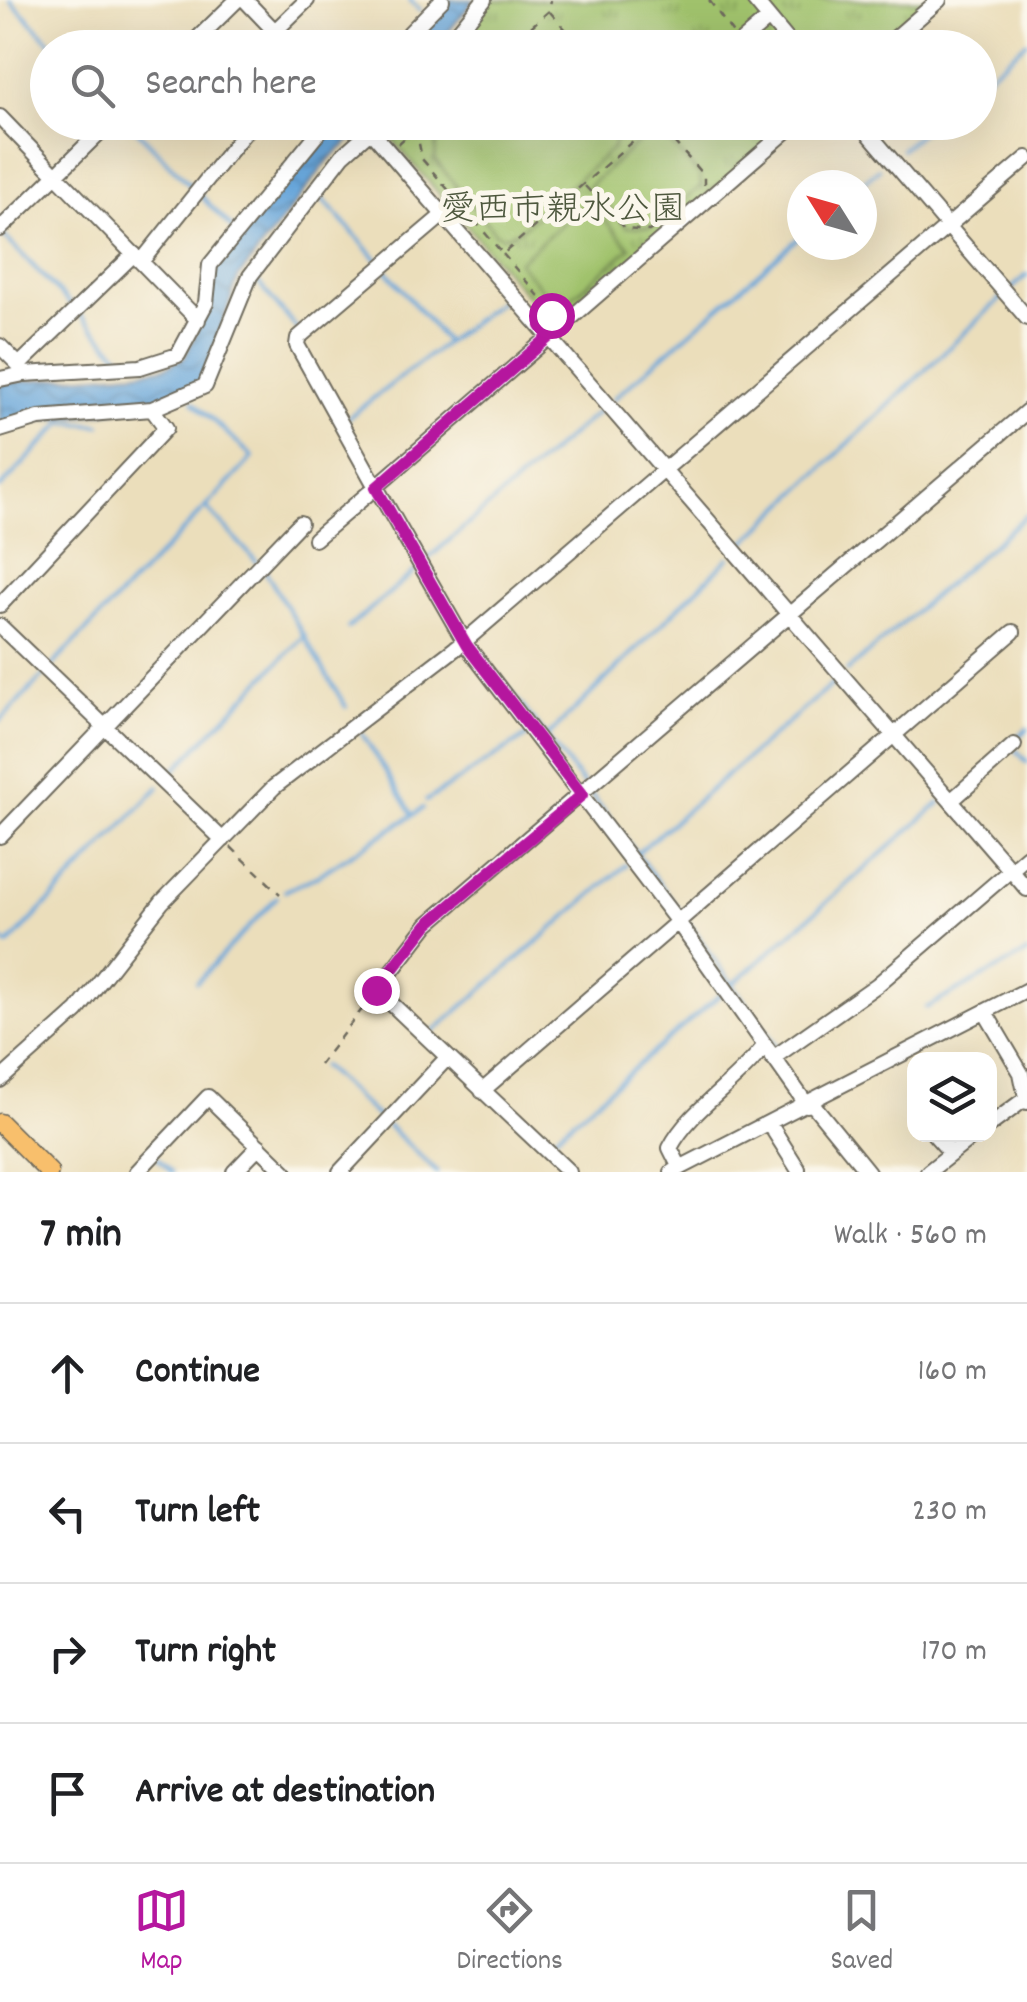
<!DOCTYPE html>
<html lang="en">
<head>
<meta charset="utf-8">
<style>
  :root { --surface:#fff; --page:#f6f6f6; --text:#202124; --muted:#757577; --line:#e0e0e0; --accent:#b5179e }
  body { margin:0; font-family:Dekko,"Klee One",sans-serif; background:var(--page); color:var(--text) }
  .controls { position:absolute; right:30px; bottom:30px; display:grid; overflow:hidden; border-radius:20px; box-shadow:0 10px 40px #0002 }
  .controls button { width:90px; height:90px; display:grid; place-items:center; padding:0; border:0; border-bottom:2px solid var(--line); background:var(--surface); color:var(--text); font:50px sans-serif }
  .compass { position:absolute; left:787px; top:170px; width:90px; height:90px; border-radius:50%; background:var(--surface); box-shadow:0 10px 40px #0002; rotate:307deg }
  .stop { position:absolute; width:30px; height:30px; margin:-22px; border:8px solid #b5179e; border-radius:50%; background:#fff }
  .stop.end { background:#b5179e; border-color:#fff; box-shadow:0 2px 10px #0008 }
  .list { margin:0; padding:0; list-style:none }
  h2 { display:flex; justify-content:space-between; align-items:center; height:130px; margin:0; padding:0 40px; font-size:42px }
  h2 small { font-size:32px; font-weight:400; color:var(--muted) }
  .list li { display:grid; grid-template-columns:65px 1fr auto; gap:30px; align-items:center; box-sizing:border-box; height:140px; padding:0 40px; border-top:2px solid var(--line) }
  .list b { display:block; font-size:38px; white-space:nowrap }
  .list em { font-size:32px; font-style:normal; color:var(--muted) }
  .icon { flex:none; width:55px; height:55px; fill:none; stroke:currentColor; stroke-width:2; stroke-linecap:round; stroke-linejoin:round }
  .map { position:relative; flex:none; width:1027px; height:1172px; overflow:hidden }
  .search { position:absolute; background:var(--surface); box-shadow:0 10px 40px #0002; left:30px; right:30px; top:30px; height:110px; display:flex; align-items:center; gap:25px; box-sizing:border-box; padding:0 35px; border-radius:55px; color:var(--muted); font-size:38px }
  .sheet { height:690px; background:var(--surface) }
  nav { display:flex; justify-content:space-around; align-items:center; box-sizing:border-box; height:140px; border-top:2px solid var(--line); background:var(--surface); font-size:28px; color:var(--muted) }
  nav a { display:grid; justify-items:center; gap:5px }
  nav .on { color:var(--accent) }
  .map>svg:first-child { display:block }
  .grass { fill:url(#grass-tufts); stroke:#66764c; stroke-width:2.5 }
  .garden { fill:#a0c26c; stroke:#66764c; stroke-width:2.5 }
  .water { fill:url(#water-waves); stroke:#4a6882; stroke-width:2.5 }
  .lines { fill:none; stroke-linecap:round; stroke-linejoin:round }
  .stream { stroke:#68a6da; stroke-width:4 }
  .minor-casing { stroke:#6e6a5d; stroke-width:18 }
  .major-casing { stroke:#6e6a5d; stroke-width:21 }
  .path { stroke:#6e6a5d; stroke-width:2.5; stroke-dasharray:8 8; stroke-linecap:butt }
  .minor { stroke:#fff; stroke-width:14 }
  .major { stroke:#f8bf6c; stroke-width:18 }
  .route { stroke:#b5179e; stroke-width:12 }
  .labels { text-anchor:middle; stroke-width:10; stroke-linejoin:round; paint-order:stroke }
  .park-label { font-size:35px; fill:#4e583e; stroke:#fbf7ec }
</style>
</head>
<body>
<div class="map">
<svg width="1027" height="1172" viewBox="0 0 1027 1172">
  <defs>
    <pattern id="grass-tufts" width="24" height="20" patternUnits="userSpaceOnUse" patternTransform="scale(2.5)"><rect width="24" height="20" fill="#a0c26c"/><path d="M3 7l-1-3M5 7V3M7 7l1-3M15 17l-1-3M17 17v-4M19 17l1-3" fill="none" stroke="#839e59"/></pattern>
    <pattern id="water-waves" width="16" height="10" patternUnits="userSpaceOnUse" patternTransform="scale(2.5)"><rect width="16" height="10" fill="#68a6da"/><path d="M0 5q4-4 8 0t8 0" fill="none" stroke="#5687b1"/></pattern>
  </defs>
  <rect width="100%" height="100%" fill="#fbf7ec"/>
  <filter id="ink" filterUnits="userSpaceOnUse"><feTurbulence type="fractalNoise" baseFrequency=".01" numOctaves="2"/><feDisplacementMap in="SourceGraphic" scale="20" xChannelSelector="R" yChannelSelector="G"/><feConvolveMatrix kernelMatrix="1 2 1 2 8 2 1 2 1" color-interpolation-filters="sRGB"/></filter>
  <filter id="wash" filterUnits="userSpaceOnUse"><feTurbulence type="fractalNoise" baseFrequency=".0048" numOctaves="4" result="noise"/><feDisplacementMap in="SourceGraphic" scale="40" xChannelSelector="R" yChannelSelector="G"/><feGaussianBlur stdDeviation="2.25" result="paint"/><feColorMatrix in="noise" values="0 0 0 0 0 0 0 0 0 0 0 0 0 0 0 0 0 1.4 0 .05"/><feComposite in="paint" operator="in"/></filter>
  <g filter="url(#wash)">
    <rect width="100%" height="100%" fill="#ebdebb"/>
    <path class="grass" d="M489 0H932L879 47 451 48Z
      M387 122 793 123 553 326 382 128Z"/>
    <path class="garden" d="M437 123 619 122 613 148 520 230 504 237 496 234 435 160Z
      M661 133 700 176 701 186 652 227H627L589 186 646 135Z
      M588 201 630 248 559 308 518 262Z"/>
    <path class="water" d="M451 0H474L436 47 404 48Z
      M331 123H372L330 158 238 278 204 377C173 413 49 418 0 425V383L136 372 166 367 185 357 199 327 210 275Z"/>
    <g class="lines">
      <path class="stream" d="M10 0 56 48
        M410 0 420 10
        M980 82 1027 42
        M129 122 195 190
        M902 149 933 122
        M860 185 879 169
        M199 194 233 229
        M321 197 380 263
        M0 232 73 307
        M386 270 446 342
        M256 280 298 330
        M1010 290 1027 275
        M78 312 127 363
        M613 399 802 235
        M193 402 253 457 206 507 257 562
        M345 420 504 298
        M0 488 63 422 100 425
        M396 507 406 525
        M741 546 1002 297
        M423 563 601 409
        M264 569 346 707
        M348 628 415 571
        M49 669 206 507
        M847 671 1027 515
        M497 674 584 785
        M0 721 45 674
        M361 732 413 815 423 808
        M547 737 729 558
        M1015 739 1027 729
        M1017 751 1027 762
        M166 779 305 635
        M591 794 681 912
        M426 801 530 734
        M636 854 835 682
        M285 891 317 876 413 815
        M687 921 777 1047
        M0 938 8 945 159 787
        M197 982 277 897
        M732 985 940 803
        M926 1008 1027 953
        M430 1035 626 865
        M322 1066 381 1120
        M813 1118 833 1140
        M388 1126 437 1172
        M548 1142 722 993
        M157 1158 172 1172"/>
    </g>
  </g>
  <g filter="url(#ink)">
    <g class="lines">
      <g class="minor-casing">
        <path id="minor" d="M245 0 291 48
          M754 0 794 48
          M275 31 307 0
          M188 48 237 0
          M395 48 442 0
          M445 48 484 0
          M734 48 769 18
          M884 48 939 0
          M0 117 56 175 110 122
          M363 122 1027 889
          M859 122 1027 318
          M651 125 652 122
          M444 214 298 338 297 345 376 487 797 122
          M0 229 56 175 198 320
          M141 262 253 122
          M0 346 19 365 134 254
          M24 374 140 367 178 355 206 303 210 265 327 122
          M0 379 24 374 20 366
          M152 409 205 386 250 276 343 155 380 122
          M0 430 39 418 152 409 166 428 0 605
          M315 539 376 487 467 646 678 922 807 1105
          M0 626 223 840
          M951 801 1014 745
          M0 836 300 523
          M985 1012 1021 1073 1027 1102
          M773 1058 877 985 1027 856
          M0 1080 77 1011 162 902 274 787 465 641 1027 158
          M482 1091 1013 632
          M811 1102 868 1172
          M769 1123 798 1169
          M990 1125 1025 1099
          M934 1134 951 1153
          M680 1168 670 1148C690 1109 736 1084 765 1045
          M137 1172 208 1097 285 1172
          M234 1172 259 1146
          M340 1172 447 1058
          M569 1172 377 990 428 924 1027 411
          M672 1172 1027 990
          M928 1172 976 1134"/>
      </g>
      <g class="major-casing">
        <path id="major" d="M0 1123 49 1172"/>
      </g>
      <path class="path" d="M709 0 734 35
        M550 12 582 48
        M507 48 549 11 551 0
        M416 128 422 159 503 254 642 133
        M663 129 704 176V185
        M398 144 422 122
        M585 186 626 229 649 231 657 226
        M503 254 550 309 549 317
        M231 847 280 894
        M319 1065 370 999"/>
      <use href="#minor" class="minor"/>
      <use href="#major" class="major"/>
    </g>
  </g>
  <g class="lines" filter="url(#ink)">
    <path class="route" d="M376 990 428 924 582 795 467 646 376 488 550 336 541 326 551 315"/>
  </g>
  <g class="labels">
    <g class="park-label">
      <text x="563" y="219">愛西市親水公園</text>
    </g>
  </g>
</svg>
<div class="controls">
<button><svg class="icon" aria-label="layers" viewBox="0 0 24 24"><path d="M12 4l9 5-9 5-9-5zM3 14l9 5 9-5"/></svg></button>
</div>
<svg class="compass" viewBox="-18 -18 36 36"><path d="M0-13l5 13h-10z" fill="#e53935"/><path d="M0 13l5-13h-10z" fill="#757577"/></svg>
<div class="stop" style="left:551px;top:315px"></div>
<div class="stop end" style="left:376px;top:990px"></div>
<div class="search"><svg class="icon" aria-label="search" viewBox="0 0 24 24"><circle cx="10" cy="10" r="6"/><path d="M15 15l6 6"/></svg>Search here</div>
</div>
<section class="sheet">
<h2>7 min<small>Walk · 560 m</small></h2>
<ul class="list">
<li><svg class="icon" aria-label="ahead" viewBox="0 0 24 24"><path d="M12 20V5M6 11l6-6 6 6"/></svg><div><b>Continue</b></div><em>160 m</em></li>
<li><svg class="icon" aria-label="left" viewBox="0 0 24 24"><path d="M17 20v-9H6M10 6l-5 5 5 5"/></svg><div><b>Turn left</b></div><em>230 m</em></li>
<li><svg class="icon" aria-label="right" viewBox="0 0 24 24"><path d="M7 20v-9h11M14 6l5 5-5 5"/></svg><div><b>Turn right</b></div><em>170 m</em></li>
<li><svg class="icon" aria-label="arrive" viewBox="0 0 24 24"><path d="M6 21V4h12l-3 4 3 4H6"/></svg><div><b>Arrive at destination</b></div></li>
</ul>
</section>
<nav>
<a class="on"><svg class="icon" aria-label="map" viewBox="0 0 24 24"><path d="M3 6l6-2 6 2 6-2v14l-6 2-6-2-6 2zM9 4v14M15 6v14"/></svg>Map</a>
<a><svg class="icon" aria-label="directions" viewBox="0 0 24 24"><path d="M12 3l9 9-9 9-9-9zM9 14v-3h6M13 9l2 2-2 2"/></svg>Directions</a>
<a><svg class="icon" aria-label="saved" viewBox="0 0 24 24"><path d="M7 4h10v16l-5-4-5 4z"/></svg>Saved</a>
</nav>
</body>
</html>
